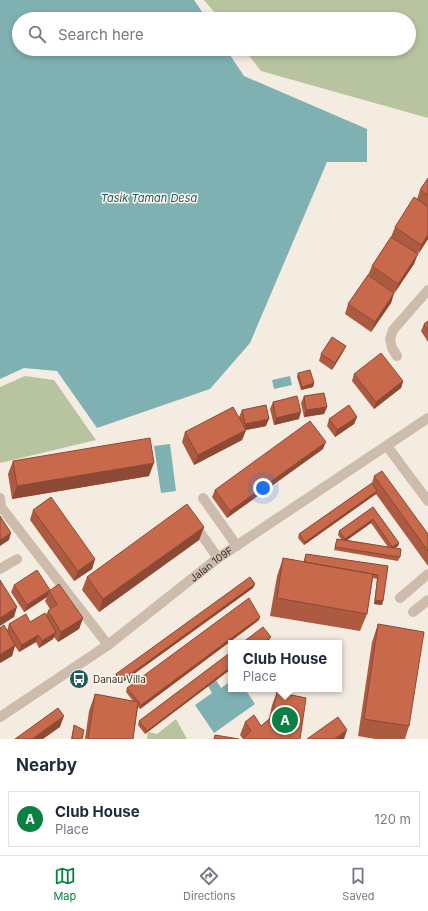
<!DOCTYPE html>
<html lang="en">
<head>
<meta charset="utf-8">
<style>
  :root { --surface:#fff; --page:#f6f6f7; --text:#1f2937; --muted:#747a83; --line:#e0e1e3; --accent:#0b8043 }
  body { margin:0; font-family:Inter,sans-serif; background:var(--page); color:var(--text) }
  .you { position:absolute; left:263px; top:488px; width:14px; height:14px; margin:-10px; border:3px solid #fff; border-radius:50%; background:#1a73e8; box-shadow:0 0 0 6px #1a73e833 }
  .badge { display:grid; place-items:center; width:26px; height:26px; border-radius:50%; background:var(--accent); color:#fff; font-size:13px; font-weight:700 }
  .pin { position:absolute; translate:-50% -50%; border:2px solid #fff; box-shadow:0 1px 4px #0006 }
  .popup { position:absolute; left:228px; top:640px; width:114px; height:52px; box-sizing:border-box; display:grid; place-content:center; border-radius:0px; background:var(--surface); filter:drop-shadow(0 1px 3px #0005); font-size:13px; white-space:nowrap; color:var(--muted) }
  .popup b { font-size:15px; color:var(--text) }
  .popup::after { content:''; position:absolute; left:50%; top:100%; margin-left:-8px; border:8px solid transparent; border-top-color:var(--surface) }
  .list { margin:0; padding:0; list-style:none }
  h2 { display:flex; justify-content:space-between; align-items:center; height:52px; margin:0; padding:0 16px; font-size:17px }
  h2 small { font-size:13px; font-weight:400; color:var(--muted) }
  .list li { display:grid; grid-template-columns:26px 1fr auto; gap:12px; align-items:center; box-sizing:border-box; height:56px; margin:0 8px 8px; padding:0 8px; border:1px solid var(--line); border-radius:0px }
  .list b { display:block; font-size:15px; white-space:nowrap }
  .list p { margin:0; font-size:13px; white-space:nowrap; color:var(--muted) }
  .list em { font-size:13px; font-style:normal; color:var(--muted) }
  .icon { flex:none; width:22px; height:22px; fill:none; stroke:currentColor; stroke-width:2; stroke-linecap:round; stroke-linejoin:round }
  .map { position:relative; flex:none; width:428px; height:739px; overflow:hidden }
  .search { position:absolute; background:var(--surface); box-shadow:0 2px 6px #0003; left:12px; right:12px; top:12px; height:44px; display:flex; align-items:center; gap:10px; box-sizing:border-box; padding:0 14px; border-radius:22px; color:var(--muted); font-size:15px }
  .sheet { height:116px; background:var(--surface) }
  nav { display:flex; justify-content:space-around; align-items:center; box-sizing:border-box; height:56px; border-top:1px solid var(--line); background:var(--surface); font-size:11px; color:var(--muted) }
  nav a { display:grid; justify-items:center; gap:2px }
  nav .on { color:var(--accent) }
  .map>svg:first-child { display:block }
  .green { fill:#b8c4a0 }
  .water { fill:#7fb0b2 }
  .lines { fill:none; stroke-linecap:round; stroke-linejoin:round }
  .minor { stroke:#cdbbac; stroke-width:10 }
  .wall { fill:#ac5a40; fill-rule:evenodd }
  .shaded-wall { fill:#8c4a34 }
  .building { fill:#c8694b; stroke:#8c4a34 }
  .labels { text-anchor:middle; stroke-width:3; stroke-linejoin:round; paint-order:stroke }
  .street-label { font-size:10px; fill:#3b302b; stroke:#fbf5ee }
  .poi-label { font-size:10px; fill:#3b302b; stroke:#fbf5ee; text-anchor:start }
  .water-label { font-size:11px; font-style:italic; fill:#1f5a5e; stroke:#fbf5ee }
</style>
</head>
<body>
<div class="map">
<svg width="428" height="739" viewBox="0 0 428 739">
  <rect width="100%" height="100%" fill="#f4ebe1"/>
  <path class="green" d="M204 0H428V118L261 71 244 49H409V19H220Z
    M25 376 54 380 96 440 0 463V387Z
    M176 719 187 739H147L148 732 157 734Z"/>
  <path class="water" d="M0 0H194L207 19H19V49H226L244 76 367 129V162H327L250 343 210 389 97 428 57 371 24 368 0 379Z
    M290 376 292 385 274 389 272 380Z
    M170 444 176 491 161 493 154 446Z
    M216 680 221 688 231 681V689H245L255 704 214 733 195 705 212 693 208 686Z"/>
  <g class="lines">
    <g class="minor">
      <path d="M397 356 392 348 390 339 393 330 428 290"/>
      <path d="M387 446 428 501"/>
      <path d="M0 498 1 507 108 645"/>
      <path d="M203 498 237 546"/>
      <path d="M194 524 218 558"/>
      <path d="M0 569 17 559"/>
      <path d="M400 598 428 574"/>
      <path d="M413 612 428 600"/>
      <path id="s1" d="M0 717 108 645 218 558 428 418"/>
    </g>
  </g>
  <path class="wall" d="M428 178V239L417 254 414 264 394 293 391 303 371 332 345 314 348 304 368 275 372 266 391 237 395 227 417 199 420 190Z
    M428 321V342L421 331 424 324Z
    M346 346 343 352 332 370 319 361 321 354Z
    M298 373 314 383 313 387 301 390 297 377Z
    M354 374 403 381 401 388 374 409 352 381Z
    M304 396 327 407 324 414 304 417 301 403Z
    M273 402 299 419 274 425 270 409Z
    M242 410 266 426 246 430 242 440 194 465 182 442 185 432 240 419 239 417Z
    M357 417 354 424 335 437 327 426 329 419Z
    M323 449 227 518 212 497 215 490Z
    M13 461 149 476 12 499 8 474Z
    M374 476 428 534V566L376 494 304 545 298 538 299 534 372 483Z
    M373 507 399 543 398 546 395 548 400 557 398 561 334 550 337 539H341L338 535 339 531ZM371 523 388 547 347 540Z
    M33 510 95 559 92 569 74 581 30 520Z
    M204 527 199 540 99 612 82 590 87 577Z
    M306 554 388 566 382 605 374 604 377 579 373 578 367 614 360 631 270 616 277 576 283 558 304 562Z
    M255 584 253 588 120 684 115 677 116 674Z
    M14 585 50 590 83 618 79 629 58 642 54 637 53 639 39 648 36 642 19 652 15 646 12 656 0 663V628L7 631 9 624 30 622 46 615 48 611 50 609 45 601 47 597 24 612 11 592Z
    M259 620 140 709 138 707 133 739H85L89 711 95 694 133 701 126 692 127 688Z
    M378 624 409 726 405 739H375L358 736 372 642Z
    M231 652V669L145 734 138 725 139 721Z
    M277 692 306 698 243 739 240 735 245 722 261 726 269 719 272 705Z
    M74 725 82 739H71L73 729Z"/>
  <path class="shaded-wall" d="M428 235V239L418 255 421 245Z
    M418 254 414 264 394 294 398 284Z
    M394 293 391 303 371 332 375 322Z
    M346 346 343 352 332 370 335 363Z
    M403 381 401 388 374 409 376 402Z
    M314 383 313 387 301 390 302 387Z
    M327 407 324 414 304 417 306 410Z
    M301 412 299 419 274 425 276 418Z
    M357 417 354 424 335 437 337 430Z
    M269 419 266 426 246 430 242 440 194 465 198 455 243 431 245 424Z
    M326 442 323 449 227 518 230 511Z
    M154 463 149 476 12 499 17 486Z
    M377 491 376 494 304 545 305 542Z
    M373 519 371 523 343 543 345 539Z
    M204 527 199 540 99 612 103 599Z
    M11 533 9 540 0 546V540Z
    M399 543 398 546 391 551 392 547Z
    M95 559 92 569 74 581 78 571Z
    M255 584 253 588 120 684 121 681Z
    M49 591 47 597 24 612 27 605Z
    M375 600 383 601 382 605 374 604Z
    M17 607 14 617 0 626V618Z
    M260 617 259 620 140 709 141 705Z
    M83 618 79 629 58 642 61 632Z
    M56 632 53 639 39 648 42 641Z
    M38 635 36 642 19 652 22 645Z
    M271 637 269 640 266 643H263Z
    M15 645 12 656 0 663V655Z
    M231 667V669L145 734 147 731Z
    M64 716 60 727 43 739H32Z
    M347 730 344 739H334Z"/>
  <path class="building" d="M428 178V195L420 190Z
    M414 197 428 207V235L421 245 395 227Z
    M391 237 418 254 398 284 372 266Z
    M368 275 394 293 375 322 348 304Z
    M428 321V331L424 324Z
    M332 337 346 346 335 363 321 354Z
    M381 353 403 381 376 402 354 374Z
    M310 370 314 383 302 387 298 373Z
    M324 393 327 407 306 410 304 396Z
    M297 396 301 412 276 418 273 402Z
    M266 405 269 419 245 424 242 410Z
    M349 405 357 417 337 430 329 419Z
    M233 407 246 430 198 455 185 432Z
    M310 421 326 442 230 511 215 490Z
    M150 438 154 463 17 486 13 461Z
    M382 471 428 534V551L374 476Z
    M372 483 377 491 305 542 299 534Z
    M51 497 95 559 78 571 33 510Z
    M187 504 204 527 103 599 87 577Z
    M373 507 399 543 392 547 373 519 345 539 339 531Z
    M0 516 11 533 0 540Z
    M337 539 401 549 400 557 335 547Z
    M306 554 388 566 383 601 375 600 378 575 304 562Z
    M283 558 373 574 367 614 277 598Z
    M37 570 50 590 27 605 14 585Z
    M250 577 255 584 121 681 116 674Z
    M0 580 17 607 0 618Z
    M59 584 83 618 61 632 48 611 57 604 49 591Z
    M249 598 260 617 141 705 127 688Z
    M45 613 56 632 42 641 38 635 22 645 9 624 26 614 30 622Z
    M378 624 424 632 409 726 364 719Z
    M4 625 15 645 0 655V628Z
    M263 627 271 637 263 643H242Z
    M231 652V667L147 731 139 721Z
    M277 692 306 698 300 739H243L251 731 245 722 254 715 261 726 272 717Z
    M95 694 138 702 133 739H88Z
    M58 708 64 716 32 739H15Z
    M338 717 347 730 334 739H307Z
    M74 725 84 730 82 739H72Z
    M215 735 239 739H214Z"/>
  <defs>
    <g id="bus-disc" transform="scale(1)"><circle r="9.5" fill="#1f5a5e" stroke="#fbf5ee"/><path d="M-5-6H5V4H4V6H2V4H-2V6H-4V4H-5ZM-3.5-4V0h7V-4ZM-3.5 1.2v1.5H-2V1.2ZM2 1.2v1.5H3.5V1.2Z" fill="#fff"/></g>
  </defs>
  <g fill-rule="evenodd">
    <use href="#bus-disc" x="79" y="679"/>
  </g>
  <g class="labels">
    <g class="street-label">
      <text dy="4" stroke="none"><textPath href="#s1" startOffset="261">Jalan 109F</textPath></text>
    </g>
    <g class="poi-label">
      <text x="93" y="683">Danau Villa</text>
    </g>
    <g class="water-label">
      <text x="149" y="202">Tasik Taman Desa</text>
    </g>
  </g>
</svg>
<div class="you"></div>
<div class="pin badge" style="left:285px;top:720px">A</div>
<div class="popup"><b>Club House</b>Place</div>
<div class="search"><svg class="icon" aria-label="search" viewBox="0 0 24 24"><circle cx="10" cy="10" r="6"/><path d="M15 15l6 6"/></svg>Search here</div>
</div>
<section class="sheet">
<h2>Nearby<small></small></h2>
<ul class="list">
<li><span class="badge">A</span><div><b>Club House</b><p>Place</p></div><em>120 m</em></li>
</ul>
</section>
<nav>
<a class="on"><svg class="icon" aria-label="map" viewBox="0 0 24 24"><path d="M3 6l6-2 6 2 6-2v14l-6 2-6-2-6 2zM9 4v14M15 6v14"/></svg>Map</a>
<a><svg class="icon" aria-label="directions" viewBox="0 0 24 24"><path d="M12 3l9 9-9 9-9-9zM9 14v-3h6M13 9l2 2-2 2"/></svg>Directions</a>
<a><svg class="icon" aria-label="saved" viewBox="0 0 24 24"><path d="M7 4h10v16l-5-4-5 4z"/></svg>Saved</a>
</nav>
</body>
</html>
